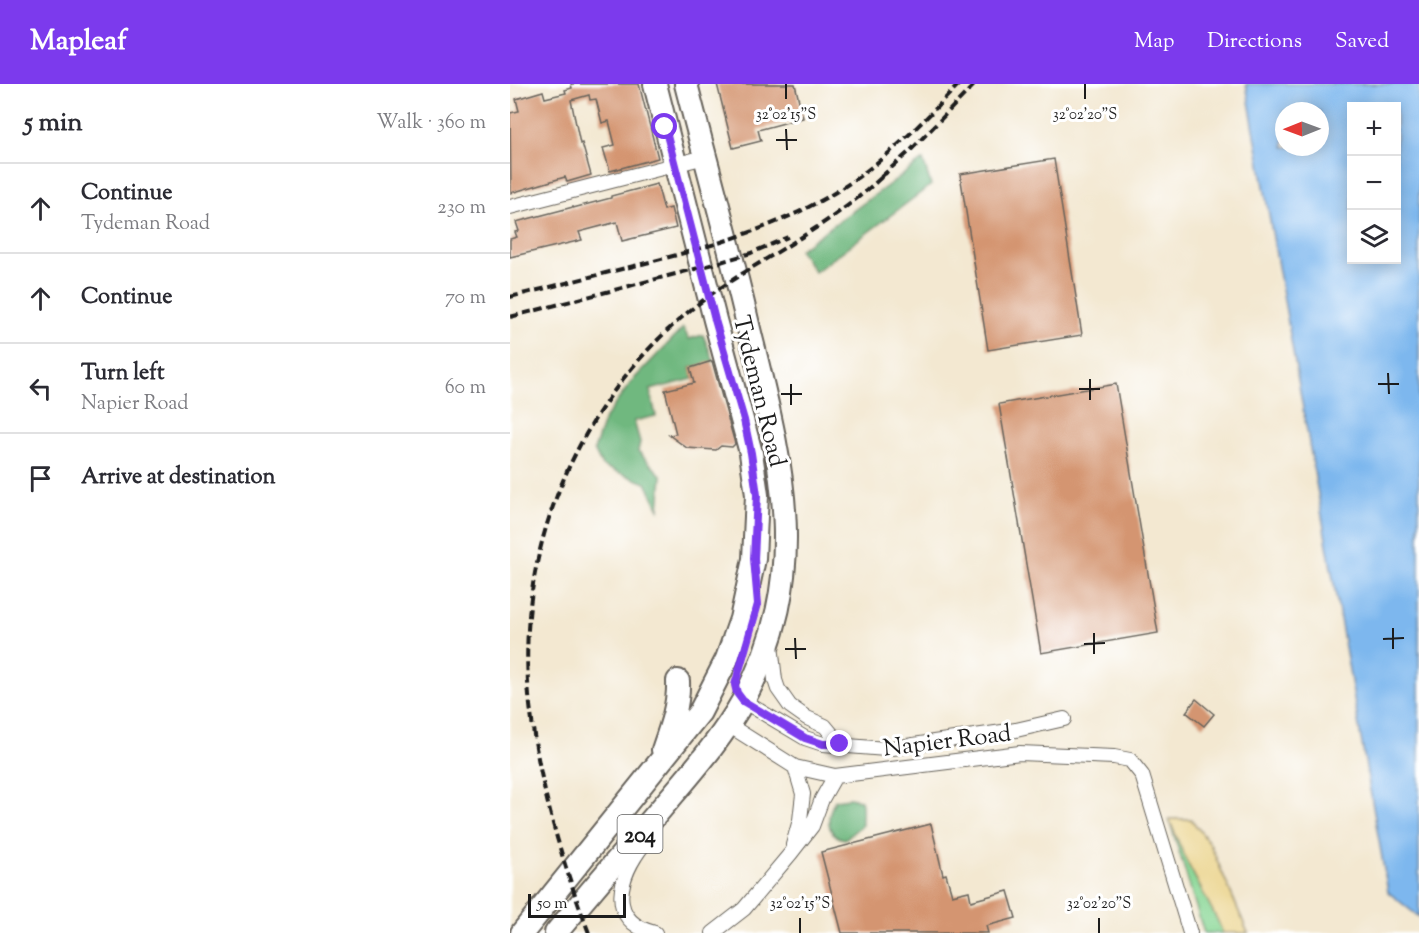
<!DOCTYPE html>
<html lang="en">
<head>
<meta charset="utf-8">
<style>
  :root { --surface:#fff; --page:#f2f2f3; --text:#2b2b33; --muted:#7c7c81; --line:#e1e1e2; --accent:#7c3aed }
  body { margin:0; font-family:"Sorts Mill Goudy",serif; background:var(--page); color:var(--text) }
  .controls { position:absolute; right:18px; top:18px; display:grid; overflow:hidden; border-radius:0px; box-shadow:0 3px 15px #0003 }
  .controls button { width:54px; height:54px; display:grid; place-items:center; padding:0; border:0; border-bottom:2px solid var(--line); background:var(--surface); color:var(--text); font:30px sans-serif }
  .compass { position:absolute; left:765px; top:18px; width:54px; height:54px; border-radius:50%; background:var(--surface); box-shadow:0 3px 15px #0003; rotate:269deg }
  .scale { position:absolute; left:18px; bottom:15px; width:98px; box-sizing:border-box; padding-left:6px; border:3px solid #1c1c1c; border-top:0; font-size:16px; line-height:21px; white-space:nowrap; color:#1c1c1c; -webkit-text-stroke:4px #fff; paint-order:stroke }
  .stop { position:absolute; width:18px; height:18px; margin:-14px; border:4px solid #7c3aed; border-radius:50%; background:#fff }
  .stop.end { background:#7c3aed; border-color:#fff; box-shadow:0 2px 6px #0008 }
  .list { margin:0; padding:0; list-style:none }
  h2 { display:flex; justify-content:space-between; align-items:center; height:78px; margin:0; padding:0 24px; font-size:26px }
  h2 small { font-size:20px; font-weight:400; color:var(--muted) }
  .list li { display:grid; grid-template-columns:39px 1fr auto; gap:18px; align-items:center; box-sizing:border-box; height:90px; padding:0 24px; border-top:2px solid var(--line) }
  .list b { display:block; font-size:22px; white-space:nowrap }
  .list p { margin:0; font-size:20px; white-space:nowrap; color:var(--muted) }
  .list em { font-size:20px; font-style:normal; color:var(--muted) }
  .icon { flex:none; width:33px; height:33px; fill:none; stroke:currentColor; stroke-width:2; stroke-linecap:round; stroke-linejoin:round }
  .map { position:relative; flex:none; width:909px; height:849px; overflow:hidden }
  header { display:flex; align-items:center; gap:36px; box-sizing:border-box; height:84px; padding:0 30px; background:var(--accent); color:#fff }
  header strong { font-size:28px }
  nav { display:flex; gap:33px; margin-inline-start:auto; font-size:21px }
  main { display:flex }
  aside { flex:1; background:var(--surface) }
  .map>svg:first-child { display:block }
  .green { fill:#8ad796; stroke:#537a59; stroke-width:1.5 }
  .forest { fill:#6fb87f; stroke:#466a4e; stroke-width:1.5 }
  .sand { fill:#eeda9e; stroke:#857b5d; stroke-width:1.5 }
  .water { fill:#7db7ee; stroke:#4c6a85; stroke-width:1.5; fill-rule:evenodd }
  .building { fill:#d49571 }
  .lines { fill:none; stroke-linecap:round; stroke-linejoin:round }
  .street-casing { stroke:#67635b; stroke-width:16 }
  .primary-casing { stroke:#67635b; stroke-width:26 }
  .street { stroke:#fff; stroke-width:14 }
  .primary { stroke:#fff; stroke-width:22 }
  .rail { stroke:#1c1c1c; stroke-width:4; stroke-dasharray:9 4.5; stroke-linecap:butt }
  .route { stroke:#7c3aed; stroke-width:8 }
  .ticks { fill:none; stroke:#1c1c1c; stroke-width:2 }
  .labels { text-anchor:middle; stroke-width:6; stroke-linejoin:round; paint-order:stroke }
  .shield { fill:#fff; stroke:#606060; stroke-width:1.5 }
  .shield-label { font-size:22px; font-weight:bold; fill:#1c1c1c }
  .street-label { font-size:24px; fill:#1c1c1c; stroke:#fff }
  .ticks-label { font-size:15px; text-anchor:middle; fill:#1c1c1c; stroke:#fff; stroke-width:6; stroke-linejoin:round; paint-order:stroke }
</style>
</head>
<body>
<header>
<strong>Mapleaf</strong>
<nav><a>Map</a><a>Directions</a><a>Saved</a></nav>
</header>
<main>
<aside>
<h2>5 min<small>Walk · 360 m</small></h2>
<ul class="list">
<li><svg class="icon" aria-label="ahead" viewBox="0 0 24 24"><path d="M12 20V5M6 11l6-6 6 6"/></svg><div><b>Continue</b><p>Tydeman Road</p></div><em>230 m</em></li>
<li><svg class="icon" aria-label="ahead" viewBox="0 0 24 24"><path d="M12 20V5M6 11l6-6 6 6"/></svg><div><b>Continue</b></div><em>70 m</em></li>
<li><svg class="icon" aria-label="left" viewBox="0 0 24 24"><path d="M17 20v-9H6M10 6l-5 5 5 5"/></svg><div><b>Turn left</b><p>Napier Road</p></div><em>60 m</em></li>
<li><svg class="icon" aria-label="arrive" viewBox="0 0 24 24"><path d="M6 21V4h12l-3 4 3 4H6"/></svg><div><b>Arrive at destination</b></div></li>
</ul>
</aside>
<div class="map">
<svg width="909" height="849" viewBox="0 0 909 849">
  <rect width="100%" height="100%" fill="#fff"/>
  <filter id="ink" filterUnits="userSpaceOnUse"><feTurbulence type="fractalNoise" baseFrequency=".0167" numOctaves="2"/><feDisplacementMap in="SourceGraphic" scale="12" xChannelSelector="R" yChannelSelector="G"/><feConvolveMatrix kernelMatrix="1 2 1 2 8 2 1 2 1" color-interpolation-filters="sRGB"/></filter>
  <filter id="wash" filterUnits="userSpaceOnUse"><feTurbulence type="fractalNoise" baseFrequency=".008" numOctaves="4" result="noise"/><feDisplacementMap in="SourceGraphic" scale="24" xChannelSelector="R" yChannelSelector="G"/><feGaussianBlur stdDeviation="1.35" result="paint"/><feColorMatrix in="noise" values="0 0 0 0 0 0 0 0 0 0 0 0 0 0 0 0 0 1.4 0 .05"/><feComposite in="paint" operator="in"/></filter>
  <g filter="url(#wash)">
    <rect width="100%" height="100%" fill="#f3e8d1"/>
    <path class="green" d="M659 735 676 776 707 835 713 849H694Z"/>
    <path class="forest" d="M413 76 421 101 305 188 289 166Z
      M173 244 179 255 193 251 204 277 180 284 183 295 140 306 146 332 124 337 130 358 128 367 152 392 149 425 136 399 92 382 84 366 95 334 122 297Z
      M339 714 351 716C354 725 351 732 352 741L335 755C314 751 317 731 325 716Z"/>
    <path class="sand" d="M659 735H681L700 760 738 849H713L707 835 676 776Z"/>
    <path class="water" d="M736 0H909V833L878 808ZM842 22H886V176H842ZM774 27H810V63H774Z"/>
    <g id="blocks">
      <path class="building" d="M61 0H129L148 74 100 87 93 64 105 61 99 37 92 39 86 15 80 16 79 11 61 16 70 60 72 59 81 91 57 98 55 93 1 109 0 29 9 27 6 15 33 7 35 14 56 9 55 6 62 4Z
        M207 0H285L293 34 248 46 251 57 223 64Z
        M544 75 572 251 478 266 450 90Z
        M147 100 154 126 161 124 166 144 112 157 107 138 69 148 72 156 0 173V155L7 153 5 148 9 147 6 138 63 123V124L101 114V112Z
        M202 277 225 360 222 363 211 362 206 366 177 364 159 351 166 350 155 306 184 299 180 284Z
        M606 300 648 549 531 569 489 320Z
        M686 615 704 630 694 642 676 628Z
        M421 740 433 791 436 790 442 811 459 807 461 817 498 807 506 834 476 842 478 849H332L311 768Z"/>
    </g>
  </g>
  <g filter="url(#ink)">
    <use href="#blocks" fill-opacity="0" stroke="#67635b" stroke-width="1.5"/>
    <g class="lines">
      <g class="street-casing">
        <path id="street" d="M0 123 195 73 194 68
          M261 561 265 596 268 605 280 622 297 634 315 642 330 660
          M233 617 295 654 313 660 376 665 506 646 554 635
          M217 640 285 683 325 692 510 669 604 673 620 676 632 691 680 849
          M134 760C110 790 94 837 145 849
          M283 761 290 736 293 710 285 683
          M203 849 234 825 281 769 302 742 312 715 325 692"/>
      </g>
      <g class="primary-casing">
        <path id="primary" d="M153 666C161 643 169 621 168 597
          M12 849 190 628 217 575 231 535 244 475 247 411 241 369 205 236 145 0
          M46 849C82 805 119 763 155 720 183 687 213 653 234 615 303 488 271 376 239 245 220 163 197 82 176 0"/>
      </g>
      <use href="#street" class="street"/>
      <use href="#primary" class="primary"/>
      <path class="rail" d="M371 93 401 66 465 0
        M0 213C41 203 83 192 124 182 196 164 266 145 329 106 375 77 412 39 449 0
        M0 233 204 180 241 169 278 153
        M79 849C50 773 27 693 19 612 6 466 65 323 177 229 215 197 260 174 301 147 328 130 354 110 377 88"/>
    </g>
  </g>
  <g class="lines" filter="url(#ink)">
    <path class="route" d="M155 43 205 236 234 336 241 369 247 411 244 475 248 520 225 601 227 609 233 617 295 654 313 660H330"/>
  </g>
  <path class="ticks" d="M276 0V15M575 0V15M276 45 277 66M266 56H287M878 289 879 310M580 295V316M281 300V321M868 300H889M569 305H590M271 310H292M883 544V565M584 549V570M285 554 286 575M873 555 894 554M574 560 595 559M275 565H296M290 834V849M589 834V849"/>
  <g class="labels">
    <rect class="shield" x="107.5" y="731" width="45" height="38" rx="4.5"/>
    <g class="shield-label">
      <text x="130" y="758">204</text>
    </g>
    <g class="street-label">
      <text transform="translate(250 307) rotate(76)" y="8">Tydeman Road</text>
      <text transform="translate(437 656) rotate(-7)" y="8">Napier Road</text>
    </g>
  </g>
  <g class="ticks-label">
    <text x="276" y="35">32°02'15"S</text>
    <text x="575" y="35">32°02'20"S</text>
    <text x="290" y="824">32°02'15"S</text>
    <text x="589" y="824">32°02'20"S</text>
  </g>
</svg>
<div class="controls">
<button>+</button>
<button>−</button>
<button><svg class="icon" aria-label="layers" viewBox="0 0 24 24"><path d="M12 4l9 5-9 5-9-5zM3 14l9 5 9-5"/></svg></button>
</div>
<svg class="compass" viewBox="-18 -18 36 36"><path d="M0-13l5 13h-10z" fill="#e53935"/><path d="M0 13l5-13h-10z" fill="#7c7c81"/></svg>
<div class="scale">50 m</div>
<div class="stop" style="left:155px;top:43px"></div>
<div class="stop end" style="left:330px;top:660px"></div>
</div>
</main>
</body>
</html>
